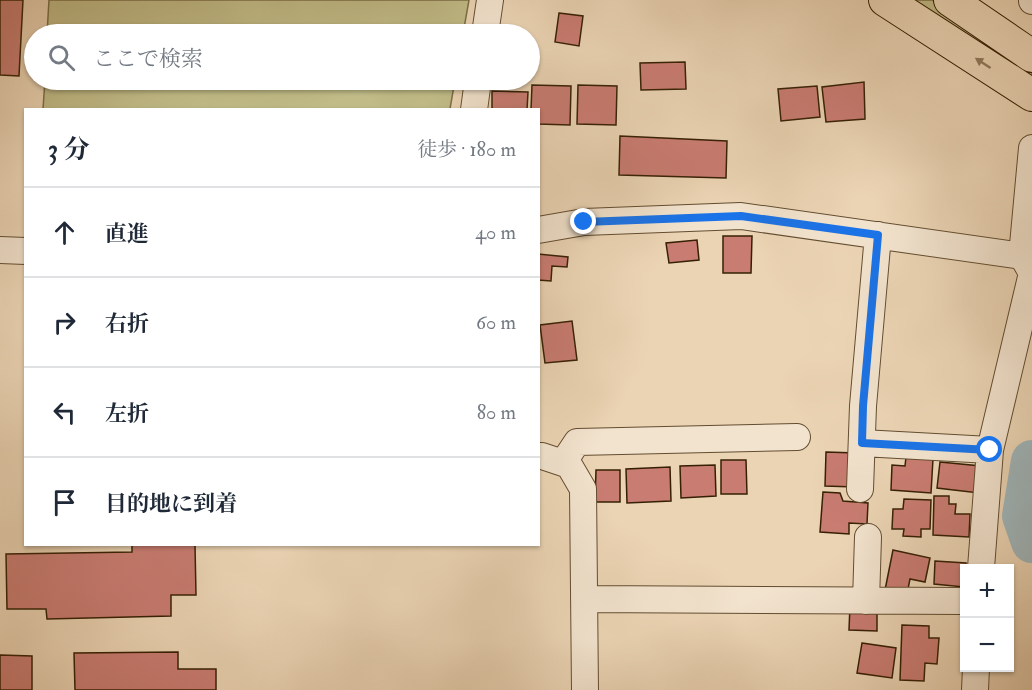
<!DOCTYPE html>
<html lang="ja">
<head>
<meta charset="utf-8">
<style>
  :root { --surface:#fff; --page:#f2f2f3; --text:#1f2937; --muted:#747a83; --line:#e0e1e3 }
  body { margin:0; font-family:"IM FELL Double Pica","Noto Serif JP",serif; background:var(--page); color:var(--text) }
  .controls { position:absolute; right:18px; bottom:18px; display:grid; overflow:hidden; border-radius:0px; box-shadow:0 2px 4px #0004 }
  .controls button { width:54px; height:54px; display:grid; place-items:center; padding:0; border:0; border-bottom:2px solid var(--line); background:var(--surface); color:var(--text); font:30px sans-serif }
  .stop { position:absolute; width:18px; height:18px; margin:-14px; border:4px solid #1a73e8; border-radius:50%; background:#fff }
  .stop.end { background:#1a73e8; border-color:#fff; box-shadow:0 2px 6px #0008 }
  .list { margin:0; padding:0; list-style:none }
  h2 { display:flex; justify-content:space-between; align-items:center; height:78px; margin:0; padding:0 24px; font-size:26px }
  h2 small { font-size:20px; font-weight:400; color:var(--muted) }
  .list li { display:grid; grid-template-columns:39px 1fr auto; gap:18px; align-items:center; box-sizing:border-box; height:90px; padding:0 24px; border-top:2px solid var(--line) }
  .list b { display:block; font-size:22px; white-space:nowrap }
  .list em { font-size:20px; font-style:normal; color:var(--muted) }
  .icon { flex:none; width:33px; height:33px; fill:none; stroke:currentColor; stroke-width:2; stroke-linecap:round; stroke-linejoin:round }
  .map { position:relative; flex:none; width:1032px; height:690px; overflow:hidden }
  .search { position:absolute; background:var(--surface); box-shadow:0 2px 4px #0004; left:24px; top:24px; width:516px; height:66px; display:flex; align-items:center; gap:15px; box-sizing:border-box; padding:0 21px; border-radius:33px; color:var(--muted); font-size:22px }
  .panel { position:absolute; background:var(--surface); box-shadow:0 2px 4px #0004; left:24px; top:108px; width:516px; height:438px; border-radius:0px }
  .map>svg:first-child { display:block }
  .green { fill:#c0bb87; stroke:#7b6e46; stroke-width:1.5 }
  .lines { fill:none; stroke-linecap:round; stroke-linejoin:round }
  .river { stroke:#9fb5ba; stroke-width:42 }
  .building { fill:#c97c72; stroke:#362005; stroke-width:1.5 }
  .minor-casing { stroke:#634d31; stroke-width:28 }
  .major-casing { stroke:#362005; stroke-width:34 }
  .minor { stroke:#f2e3ce; stroke-width:26 }
  .major { stroke:#ebd4b4; stroke-width:32 }
  .oneway { fill:#907a5c }
  .route { stroke:#1a73e8; stroke-width:8 }
</style>
</head>
<body>
<div class="map">
<svg width="1032" height="690" viewBox="0 0 1032 690">
  <rect width="100%" height="100%" fill="#ebd4b4"/>
  <filter id="stains"><feTurbulence type="fractalNoise" baseFrequency=".00333" numOctaves="4"/><feColorMatrix values="0 0 0 0 .2 0 0 0 0 .09 0 0 0 0 .02 0 0 0 .5 -.17"/></filter>
  <radialGradient id="worn" r=".72"><stop offset=".6" stop-color="#630" stop-opacity="0"/><stop offset="1" stop-color="#630" stop-opacity=".3"/></radialGradient>
  <path class="green" d="M49 0H469L463 34H47Z
    M911 0H932L995 49 1032 72V77Z
    M45 80H455L450 109H43Z"/>
  <g class="lines">
    <path class="river" d="M1032 461 1023 516 1032 542"/>
  </g>
  <path class="building" d="M0 0H23L19 76 0 75Z
    M559 13 583 16 579 46 555 42Z
    M685 62 686 89 641 90 640 63Z
    M864 82 865 119 826 122 822 87Z
    M532 85 571 86 570 125 538 124V110H531Z
    M578 85 617 86 616 125 577 124Z
    M817 86 820 117 781 121 778 89Z
    M492 91 528 92 527 110H492Z
    M620 136 727 141 726 178 619 175Z
    M723 236H752L751 273H723Z
    M697 240 699 260 669 263 666 243Z
    M538 254 568 257 567 267 552 266 551 281 538 280Z
    M572 321 577 360 545 363 540 325Z
    M826 452 856 453 855 487 825 486Z
    M906 457 933 459 931 493 891 490 892 465 905 466Z
    M721 460H746L747 494H721Z
    M940 462 981 466 979 493 937 488Z
    M715 465 716 496 681 498 680 466Z
    M670 467 671 501 627 503 626 469Z
    M596 470H620V502H595Z
    M823 492 840 493 843 501 868 503 867 524 849 523V534L820 532Z
    M934 496H949V504H956L955 514H970L969 537 933 535Z
    M904 499 931 500 930 529H921V537L903 536 904 529H892L893 509H903Z
    M132 545H195L196 595H171V616L47 619 46 609H7L6 554 132 552Z
    M893 550 930 558 925 582 910 579 907 594 885 590Z
    M935 561 966 563 964 587 934 584Z
    M850 605H877V631L849 630Z
    M902 625 929 626V638H939L937 664 925 663 924 681 900 680Z
    M862 643 896 648 892 678 857 673Z
    M178 652V669H216V690H75L74 653Z
    M0 655 32 656V690H0Z"/>
  <g class="lines">
    <g class="minor-casing">
      <path id="minor" d="M1032 0V1
        M485 34 490 0
        M474 110 478 80
        M538 230 584 222 741 216 1022 256
        M0 250 26 251
        M862 443 990 450
        M538 456H542L569 465 583 489 585 690
        M563 463 577 442 797 437
        M860 489 863 406 878 235
        M981 568 990 450 1032 273 1022 256 1032 148
        M584 599 964 601
        M866 601 868 537
        M975 690 976 668"/>
    </g>
    <g class="major-casing">
      <path id="major" d="M885 0 1032 95
        M950 0 1032 56"/>
    </g>
    <use href="#minor" class="minor"/>
    <use href="#major" class="major"/>
  </g>
  <defs><path id="oneway-solid" d="M-6-.8H1V-3.2L6.5 0L1 3.2V.8H-6Z" transform="scale(1.5)"/></defs>
  <use class="oneway" href="#oneway-solid" transform="translate(983 63) rotate(-147)"/>
  <g class="lines">
    <path class="route" d="M584 222 741 216 878 235 863 406 862 443 990 450"/>
  </g>
  <rect width="100%" height="100%" filter="url(#stains)"/>
  <rect width="100%" height="100%" fill="url(#worn)"/>
</svg>
<div class="controls">
<button>+</button>
<button>−</button>
</div>
<div class="stop" style="left:990px;top:450px"></div>
<div class="stop end" style="left:584px;top:222px"></div>
<div class="search"><svg class="icon" aria-label="search" viewBox="0 0 24 24"><circle cx="10" cy="10" r="6"/><path d="M15 15l6 6"/></svg>ここで検索</div>
<section class="panel">
<h2>3 分<small>徒歩 · 180 m</small></h2>
<ul class="list">
<li><svg class="icon" aria-label="ahead" viewBox="0 0 24 24"><path d="M12 20V5M6 11l6-6 6 6"/></svg><div><b>直進</b></div><em>40 m</em></li>
<li><svg class="icon" aria-label="right" viewBox="0 0 24 24"><path d="M7 20v-9h11M14 6l5 5-5 5"/></svg><div><b>右折</b></div><em>60 m</em></li>
<li><svg class="icon" aria-label="left" viewBox="0 0 24 24"><path d="M17 20v-9H6M10 6l-5 5 5 5"/></svg><div><b>左折</b></div><em>80 m</em></li>
<li><svg class="icon" aria-label="arrive" viewBox="0 0 24 24"><path d="M6 21V4h12l-3 4 3 4H6"/></svg><div><b>目的地に到着</b></div></li>
</ul>
</section>
</div>
</body>
</html>
